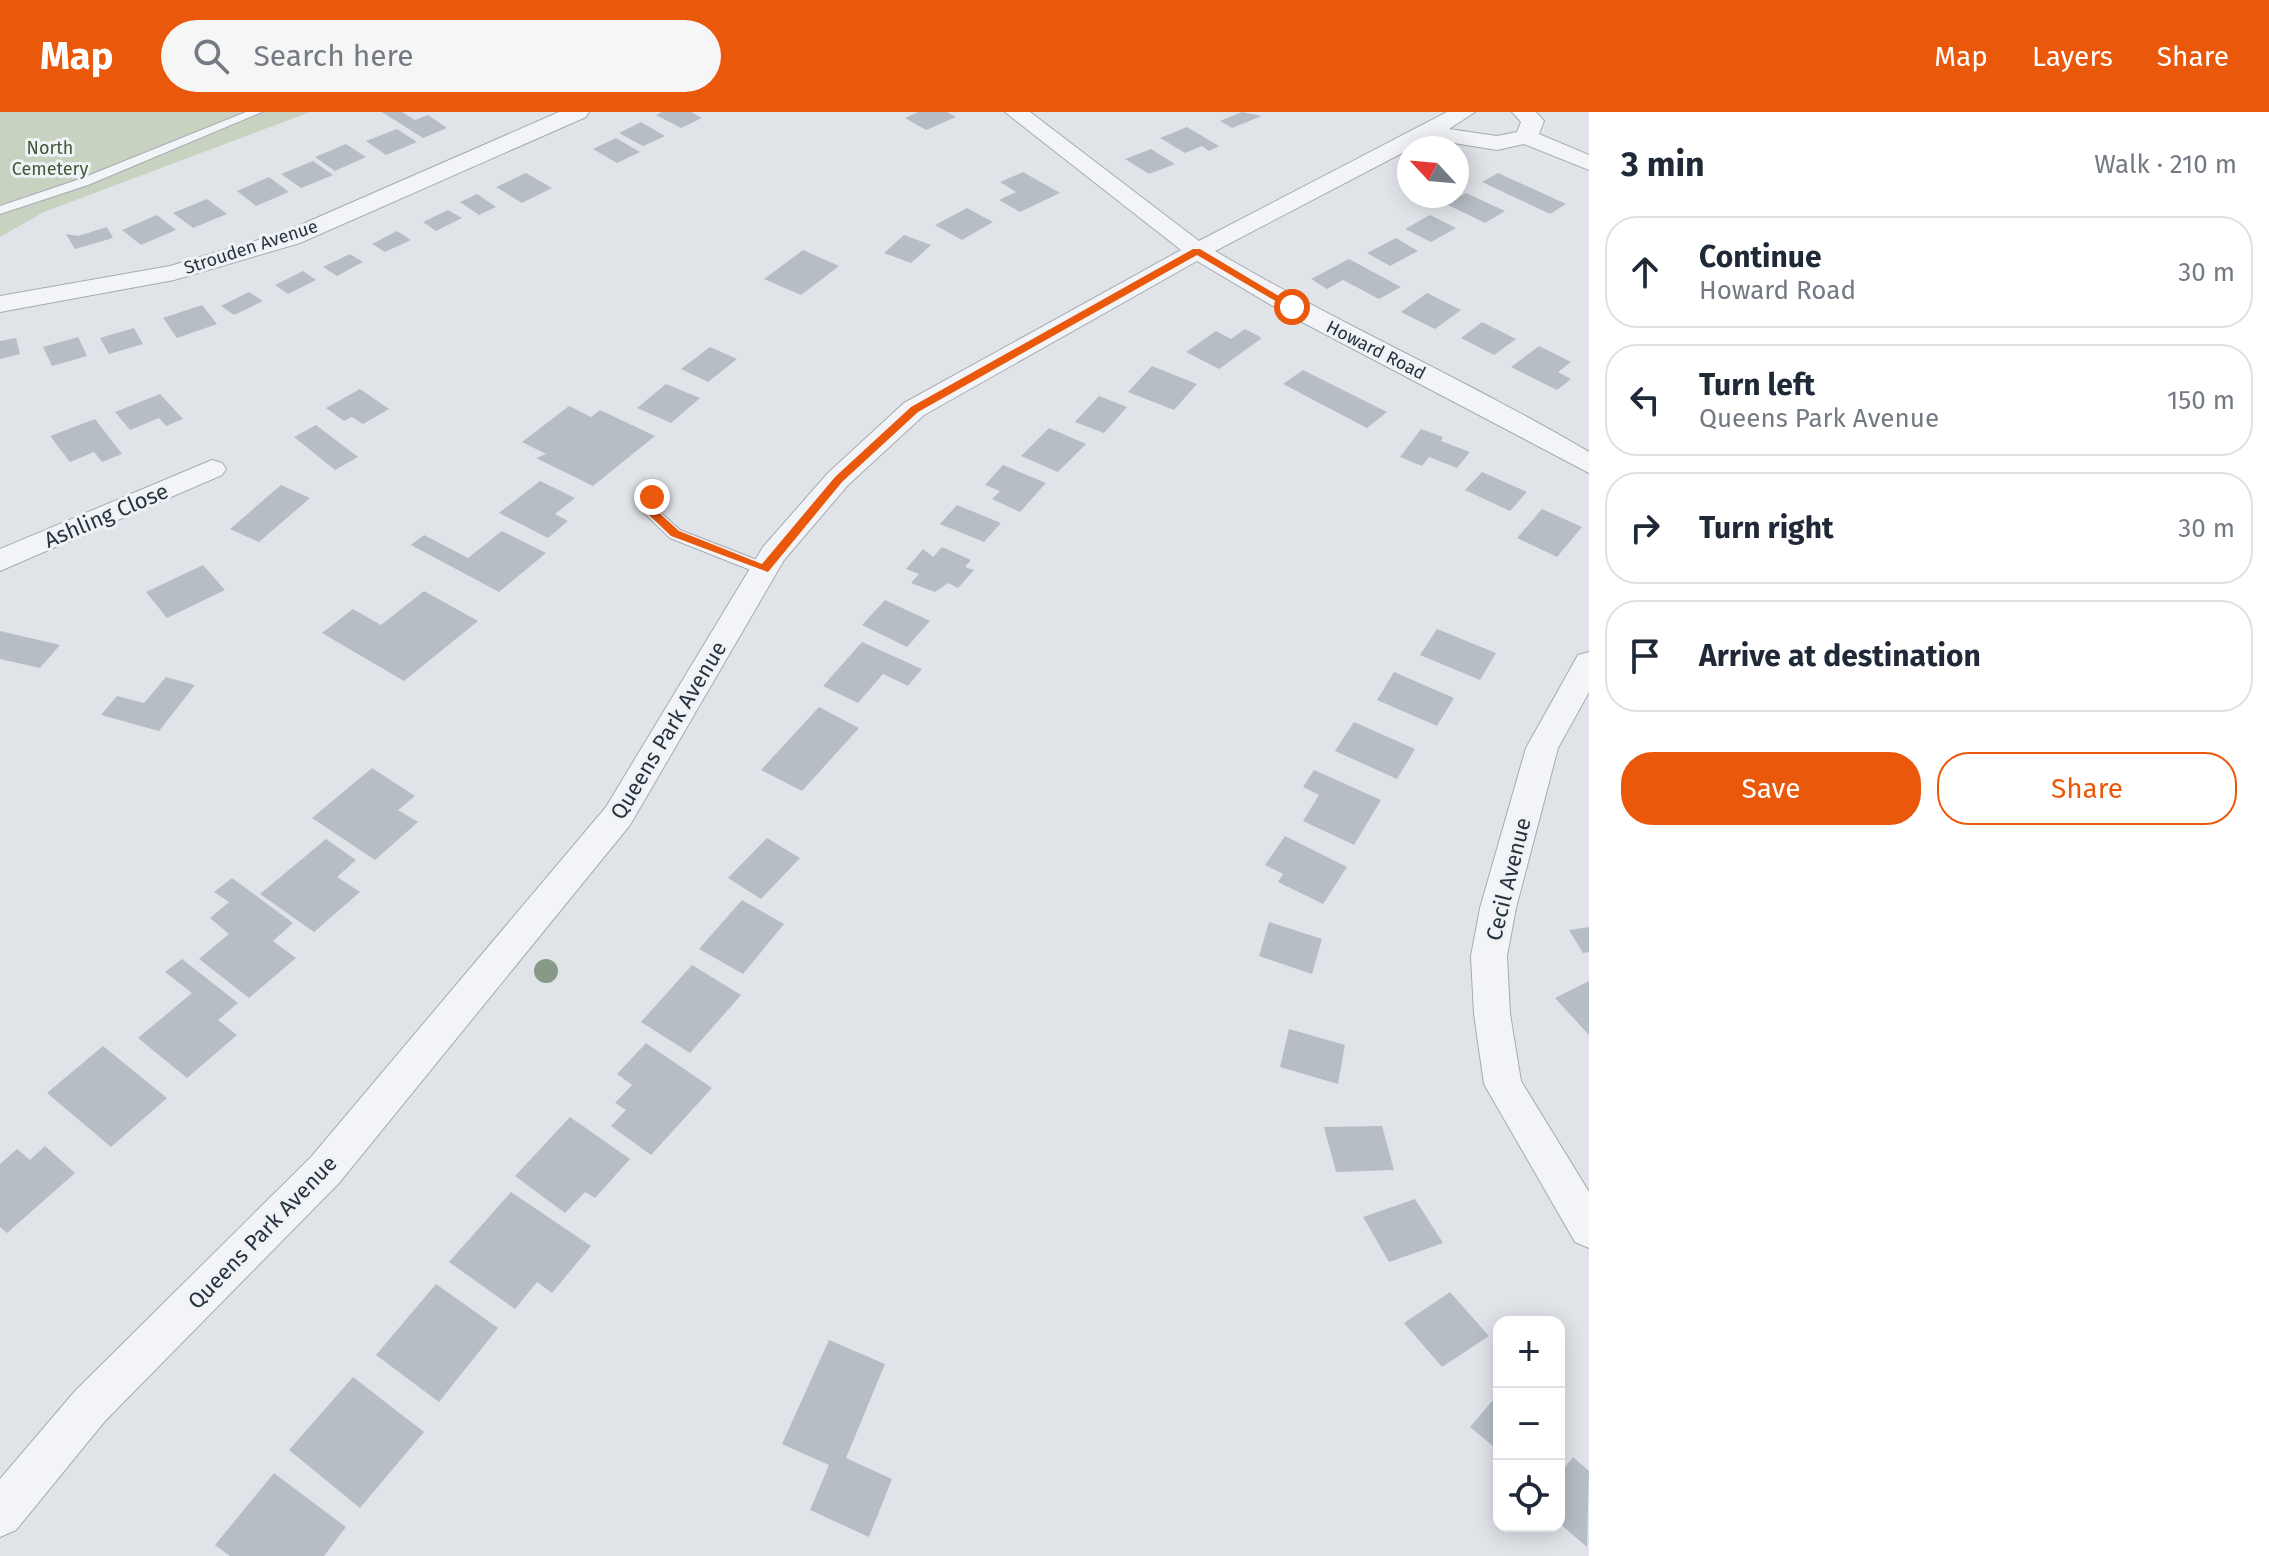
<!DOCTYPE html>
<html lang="en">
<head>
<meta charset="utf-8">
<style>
  :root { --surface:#fff; --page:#f6f6f7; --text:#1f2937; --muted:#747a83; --line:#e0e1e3; --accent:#ea580c }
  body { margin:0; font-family:"Fira Sans",sans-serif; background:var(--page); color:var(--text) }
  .controls { position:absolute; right:24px; bottom:24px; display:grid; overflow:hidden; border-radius:16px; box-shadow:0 4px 20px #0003 }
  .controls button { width:72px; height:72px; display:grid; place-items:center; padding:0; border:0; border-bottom:2px solid var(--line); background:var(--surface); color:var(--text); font:40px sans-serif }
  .compass { position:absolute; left:1397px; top:24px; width:72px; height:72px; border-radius:50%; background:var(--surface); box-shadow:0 4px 20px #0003; rotate:296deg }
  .stop { position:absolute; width:24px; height:24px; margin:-18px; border:6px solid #ea580c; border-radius:50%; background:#fff }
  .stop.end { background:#ea580c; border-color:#fff; box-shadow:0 2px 8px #0008 }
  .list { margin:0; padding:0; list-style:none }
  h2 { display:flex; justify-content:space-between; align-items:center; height:104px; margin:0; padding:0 32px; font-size:34px }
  h2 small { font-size:26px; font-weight:400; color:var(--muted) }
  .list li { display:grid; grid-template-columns:52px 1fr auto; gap:24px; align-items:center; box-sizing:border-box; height:112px; margin:0 16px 16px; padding:0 16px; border:2px solid var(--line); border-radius:32px }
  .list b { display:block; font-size:30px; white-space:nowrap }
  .list p { margin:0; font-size:26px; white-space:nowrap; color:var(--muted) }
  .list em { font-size:26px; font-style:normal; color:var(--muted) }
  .actions { display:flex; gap:16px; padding:24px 32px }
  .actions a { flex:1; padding:18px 0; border:2px solid var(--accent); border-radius:32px; text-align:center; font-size:28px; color:var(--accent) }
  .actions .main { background:var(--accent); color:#fff }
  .icon { flex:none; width:44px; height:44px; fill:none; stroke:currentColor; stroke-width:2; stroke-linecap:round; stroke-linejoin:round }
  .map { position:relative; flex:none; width:1589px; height:1444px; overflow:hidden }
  header { display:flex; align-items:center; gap:48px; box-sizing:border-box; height:112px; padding:0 40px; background:var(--accent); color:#fff }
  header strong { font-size:38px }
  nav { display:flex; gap:44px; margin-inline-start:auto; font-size:28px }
  .search { width:560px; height:72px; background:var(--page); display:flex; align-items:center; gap:20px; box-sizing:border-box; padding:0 28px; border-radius:44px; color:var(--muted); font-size:30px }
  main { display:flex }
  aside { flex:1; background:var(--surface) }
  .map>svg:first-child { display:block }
  .green { fill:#c7d2c1 }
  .building { fill:#b7bdc5 }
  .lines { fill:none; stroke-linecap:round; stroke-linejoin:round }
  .lane-casing { stroke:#a5abb3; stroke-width:2 }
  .street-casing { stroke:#a5abb3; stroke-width:2 }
  .lane { fill:#f2f4f7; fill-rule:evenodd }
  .street { fill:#f2f4f7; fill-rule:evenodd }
  .tree { fill:#889987 }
  .route { fill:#ea580c }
  .labels { text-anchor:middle; stroke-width:6; stroke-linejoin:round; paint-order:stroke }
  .far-park-label { font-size:18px; fill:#405b36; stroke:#eff3f6 }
  .far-street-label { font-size:18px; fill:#283340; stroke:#eff3f6 }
  .street-label { font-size:22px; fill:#283340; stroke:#eff3f6 }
</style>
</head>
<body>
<header>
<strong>Map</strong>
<div class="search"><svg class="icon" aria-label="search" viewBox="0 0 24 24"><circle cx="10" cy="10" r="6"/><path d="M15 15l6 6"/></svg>Search here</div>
<nav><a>Map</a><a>Layers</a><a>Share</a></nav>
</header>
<main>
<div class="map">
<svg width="1589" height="1444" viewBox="0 0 1589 1444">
  <rect width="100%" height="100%" fill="#e0e4e9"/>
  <path class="green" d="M0 0H310L44 100 0 125Z"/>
  <path class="building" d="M382 0H402L415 8 428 3 447 16 423 26Z
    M662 0H691L702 6 681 16 656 3Z
    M918 0H947L956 5 926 18 905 6Z
    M1242 0 1262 4 1232 16 1220 9Z
    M641 10 665 24 643 34 619 21Z
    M1187 15 1219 34 1209 39 1202 34 1185 41 1160 26Z
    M397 17 417 30 386 43 366 29Z
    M616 26 640 40 617 51 593 37Z
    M346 32 366 45 335 59 315 45Z
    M1151 37 1175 52 1149 62 1125 47Z
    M313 49 333 63 301 76 281 62Z
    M1023 60 1060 81 1020 100 999 88 1016 80 1000 70Z
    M526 61 552 76 522 91 496 75Z
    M1498 61 1566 92 1550 102 1482 70Z
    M269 65 289 80 256 94 237 79Z
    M1466 81 1505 99 1485 111 1446 92Z
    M477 82 496 95 479 103 460 90Z
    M207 87 227 102 193 116 173 101Z
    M967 96 993 110 962 128 935 113Z
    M448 98 462 106 436 119 423 110Z
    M157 103 176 118 141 133 122 118Z
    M1430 103 1456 116 1431 130 1405 117Z
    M107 115 113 126 75 137 66 122 78 124Z
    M397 119 411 128 385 140 372 132Z
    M904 123 931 133 911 151 884 141Z
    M1396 126 1418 139 1390 154 1367 141Z
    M803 138 839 154 801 183 764 167Z
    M350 142 363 150 337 164 323 155Z
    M1349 147 1401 175 1379 187 1343 168 1327 177 1311 167Z
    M303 159 316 168 288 182 275 173Z
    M249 180 263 189 234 203 221 194Z
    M1427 181 1461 198 1435 217 1401 200Z
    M202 193 217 212 177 226 163 206Z
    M1482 210 1516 227 1494 243 1461 226Z
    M134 216 143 232 109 242 100 226Z
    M1245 217 1262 226 1219 257 1186 240 1216 219 1231 227Z
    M78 225 87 244 52 254 43 235Z
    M16 226 20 242 0 247V229Z
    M1539 234 1571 250 1558 260 1571 267 1557 278 1511 255Z
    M710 235 737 247 708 270 681 257Z
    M1152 254 1197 272 1174 298 1128 280Z
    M1303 258 1387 300 1367 316 1283 272Z
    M666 272 700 286 671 311 637 296Z
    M360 277 389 297 363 312 352 305 344 309 326 296Z
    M160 282 183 307 166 314 159 306 130 318 115 300Z
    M1099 284 1127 295 1104 321 1075 310Z
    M569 294 591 305 600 298 655 324 593 374 536 346 546 342 522 330Z
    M95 307 122 342 102 350 94 340 70 350 50 324Z
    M316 313 358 345 335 358 294 325Z
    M1049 316 1086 332 1058 360 1021 344Z
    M1421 317 1443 325 1441 329 1470 340 1457 356 1429 345 1422 354 1400 345Z
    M1003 353 1046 371 1020 400 992 387 1000 379 985 373Z
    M1482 360 1527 380 1510 399 1465 378Z
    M540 369 575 386 555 402 568 409 548 426 499 401Z
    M281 373 310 386 259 430 230 417Z
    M957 393 1001 411 984 430 940 412Z
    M1542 397 1582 415 1557 445 1517 426Z
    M502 419 546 441 499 480 411 433 424 423 468 446Z
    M942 435 971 448 965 455 974 458 958 476 948 471 935 480 911 471 919 462 906 457 923 437 933 445Z
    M203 453 225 478 167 506 146 480Z
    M424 479 478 509 404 569 322 521 353 497 381 513Z
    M885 488 930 509 907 535 862 513Z
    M1437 517 1496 541 1480 568 1420 543Z
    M0 519 60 533 40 556 0 547Z
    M862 530 922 557 908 574 883 562 858 591 823 574Z
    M1394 560 1454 586 1437 614 1377 588Z
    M166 565 195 573 159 619 101 603 117 584 144 591Z
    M819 595 859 616 802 679 761 658Z
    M1354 610 1415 637 1397 667 1335 639Z
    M372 656 415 684 398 698 418 710 375 748 312 706Z
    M1314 658 1381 688 1354 733 1303 709 1319 683 1303 675Z
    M1285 724 1347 755 1323 792 1278 770 1283 762 1265 753Z
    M767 726 800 746 761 787 728 766Z
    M326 727 356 748 337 765 360 780 314 820 260 782Z
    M232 766 293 811 273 829 296 846 249 886 199 847 229 822 210 806 229 790 214 780Z
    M742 788 784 812 743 862 699 837Z
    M1269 810 1322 827 1312 862 1259 844Z
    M1589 815V840L1583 841 1569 818Z
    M182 847 238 891 218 908 237 923 187 966 138 926 192 881 165 860Z
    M692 853 741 883 690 941 641 910Z
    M1589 869V923L1555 886Z
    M1289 917 1345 933 1338 972 1280 955Z
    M646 931 712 976 651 1043 611 1014 626 998 615 991 632 973 617 962Z
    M103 934 167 986 111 1035 47 981Z
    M570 1005 630 1047 595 1086 585 1080 565 1101 515 1064Z
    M1382 1014 1394 1058 1336 1060 1324 1015Z
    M45 1034 75 1061 7 1121 0 1115V1052L17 1037 30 1048Z
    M511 1080 591 1134 552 1181 537 1170 515 1197 449 1150Z
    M1415 1087 1443 1131 1389 1150 1363 1105Z
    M436 1172 498 1216 439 1290 376 1243Z
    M1450 1180 1489 1224 1442 1255 1404 1211Z
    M829 1228 885 1252 846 1346 892 1367 869 1425 810 1398 829 1353 782 1332Z
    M353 1265 424 1320 360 1396 289 1338Z
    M1499 1281V1339L1470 1315Z
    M1573 1345 1589 1359 1587 1435 1559 1411V1363Z
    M274 1361 346 1415 324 1444H230L215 1433Z"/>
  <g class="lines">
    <g class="lane-casing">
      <path id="lane" d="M246 0H262L88 73 0 102V94L80 67Z
        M652 380 660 385 659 399 680 418 770 453 772 457 770 461H758L670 426 643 400 644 385Z"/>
    </g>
    <g class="street-casing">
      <path id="street" d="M559 0H589L586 5 300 131 174 168 0 200V184L170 154 282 121Z
        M1005 0H1030L1199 129 1447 0H1475L1449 17 1497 24 1517 20 1521 10 1512 0H1536L1544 9 1539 22 1589 43V58L1524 32 1497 38 1429 27 1215 139C1337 211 1467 268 1589 340V361L1283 200 1197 149 924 303 848 373 784 448 630 713 339 1071 105 1309 16 1418 0 1425V1367L75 1279 311 1045 606 695 763 435 828 361 904 291 1181 138Z
        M212 348 222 351 226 357 222 363 0 459V437Z
        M1589 540V580L1558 636 1516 796 1507 844 1510 902 1521 969 1589 1080V1136L1575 1130 1484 972 1474 902 1471 844 1480 796 1526 636 1578 543Z"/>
    </g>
    <use href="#lane" class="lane"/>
    <use href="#street" class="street"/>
  </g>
  <circle class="tree" cx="546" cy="859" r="12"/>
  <path class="route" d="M1193 137H1200L1297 195 1289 197 1197 143 918 300 842 370 768 460 671 424 646 400V385L655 382 657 399 679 419 762 452 835 365 911 295Z"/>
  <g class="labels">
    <g class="far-park-label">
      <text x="50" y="42">North<tspan x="50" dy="21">Cemetery</tspan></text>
    </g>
    <g class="far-street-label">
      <text transform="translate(251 135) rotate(-18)" y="6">Strouden Avenue</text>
      <text transform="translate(1376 238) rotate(27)" y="6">Howard Road</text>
    </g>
    <g class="street-label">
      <text transform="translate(106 403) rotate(-23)" y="8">Ashling Close</text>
      <text transform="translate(668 618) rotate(-59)" y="8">Queens Park Avenue</text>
      <text transform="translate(1508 767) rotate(-76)" y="8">Cecil Avenue</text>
      <text transform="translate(262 1120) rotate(-46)" y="8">Queens Park Avenue</text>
    </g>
  </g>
</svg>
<div class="controls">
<button>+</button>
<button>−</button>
<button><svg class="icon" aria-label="locate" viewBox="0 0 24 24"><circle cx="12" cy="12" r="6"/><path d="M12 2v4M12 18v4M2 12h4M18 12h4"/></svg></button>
</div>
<svg class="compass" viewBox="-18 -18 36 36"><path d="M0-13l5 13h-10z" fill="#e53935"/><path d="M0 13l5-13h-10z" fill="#747a83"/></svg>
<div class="stop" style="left:1292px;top:195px"></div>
<div class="stop end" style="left:652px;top:385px"></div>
</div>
<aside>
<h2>3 min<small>Walk · 210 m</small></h2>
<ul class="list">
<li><svg class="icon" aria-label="ahead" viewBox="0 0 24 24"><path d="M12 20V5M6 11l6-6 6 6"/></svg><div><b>Continue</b><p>Howard Road</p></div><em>30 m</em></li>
<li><svg class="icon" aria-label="left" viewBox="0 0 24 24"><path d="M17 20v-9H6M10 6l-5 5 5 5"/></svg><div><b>Turn left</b><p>Queens Park Avenue</p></div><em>150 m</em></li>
<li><svg class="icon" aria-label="right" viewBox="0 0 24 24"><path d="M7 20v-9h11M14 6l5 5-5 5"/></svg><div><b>Turn right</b></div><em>30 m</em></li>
<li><svg class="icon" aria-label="arrive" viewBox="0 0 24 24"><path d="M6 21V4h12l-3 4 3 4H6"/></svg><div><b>Arrive at destination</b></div></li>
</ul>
<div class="actions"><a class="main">Save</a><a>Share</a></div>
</aside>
</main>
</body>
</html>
